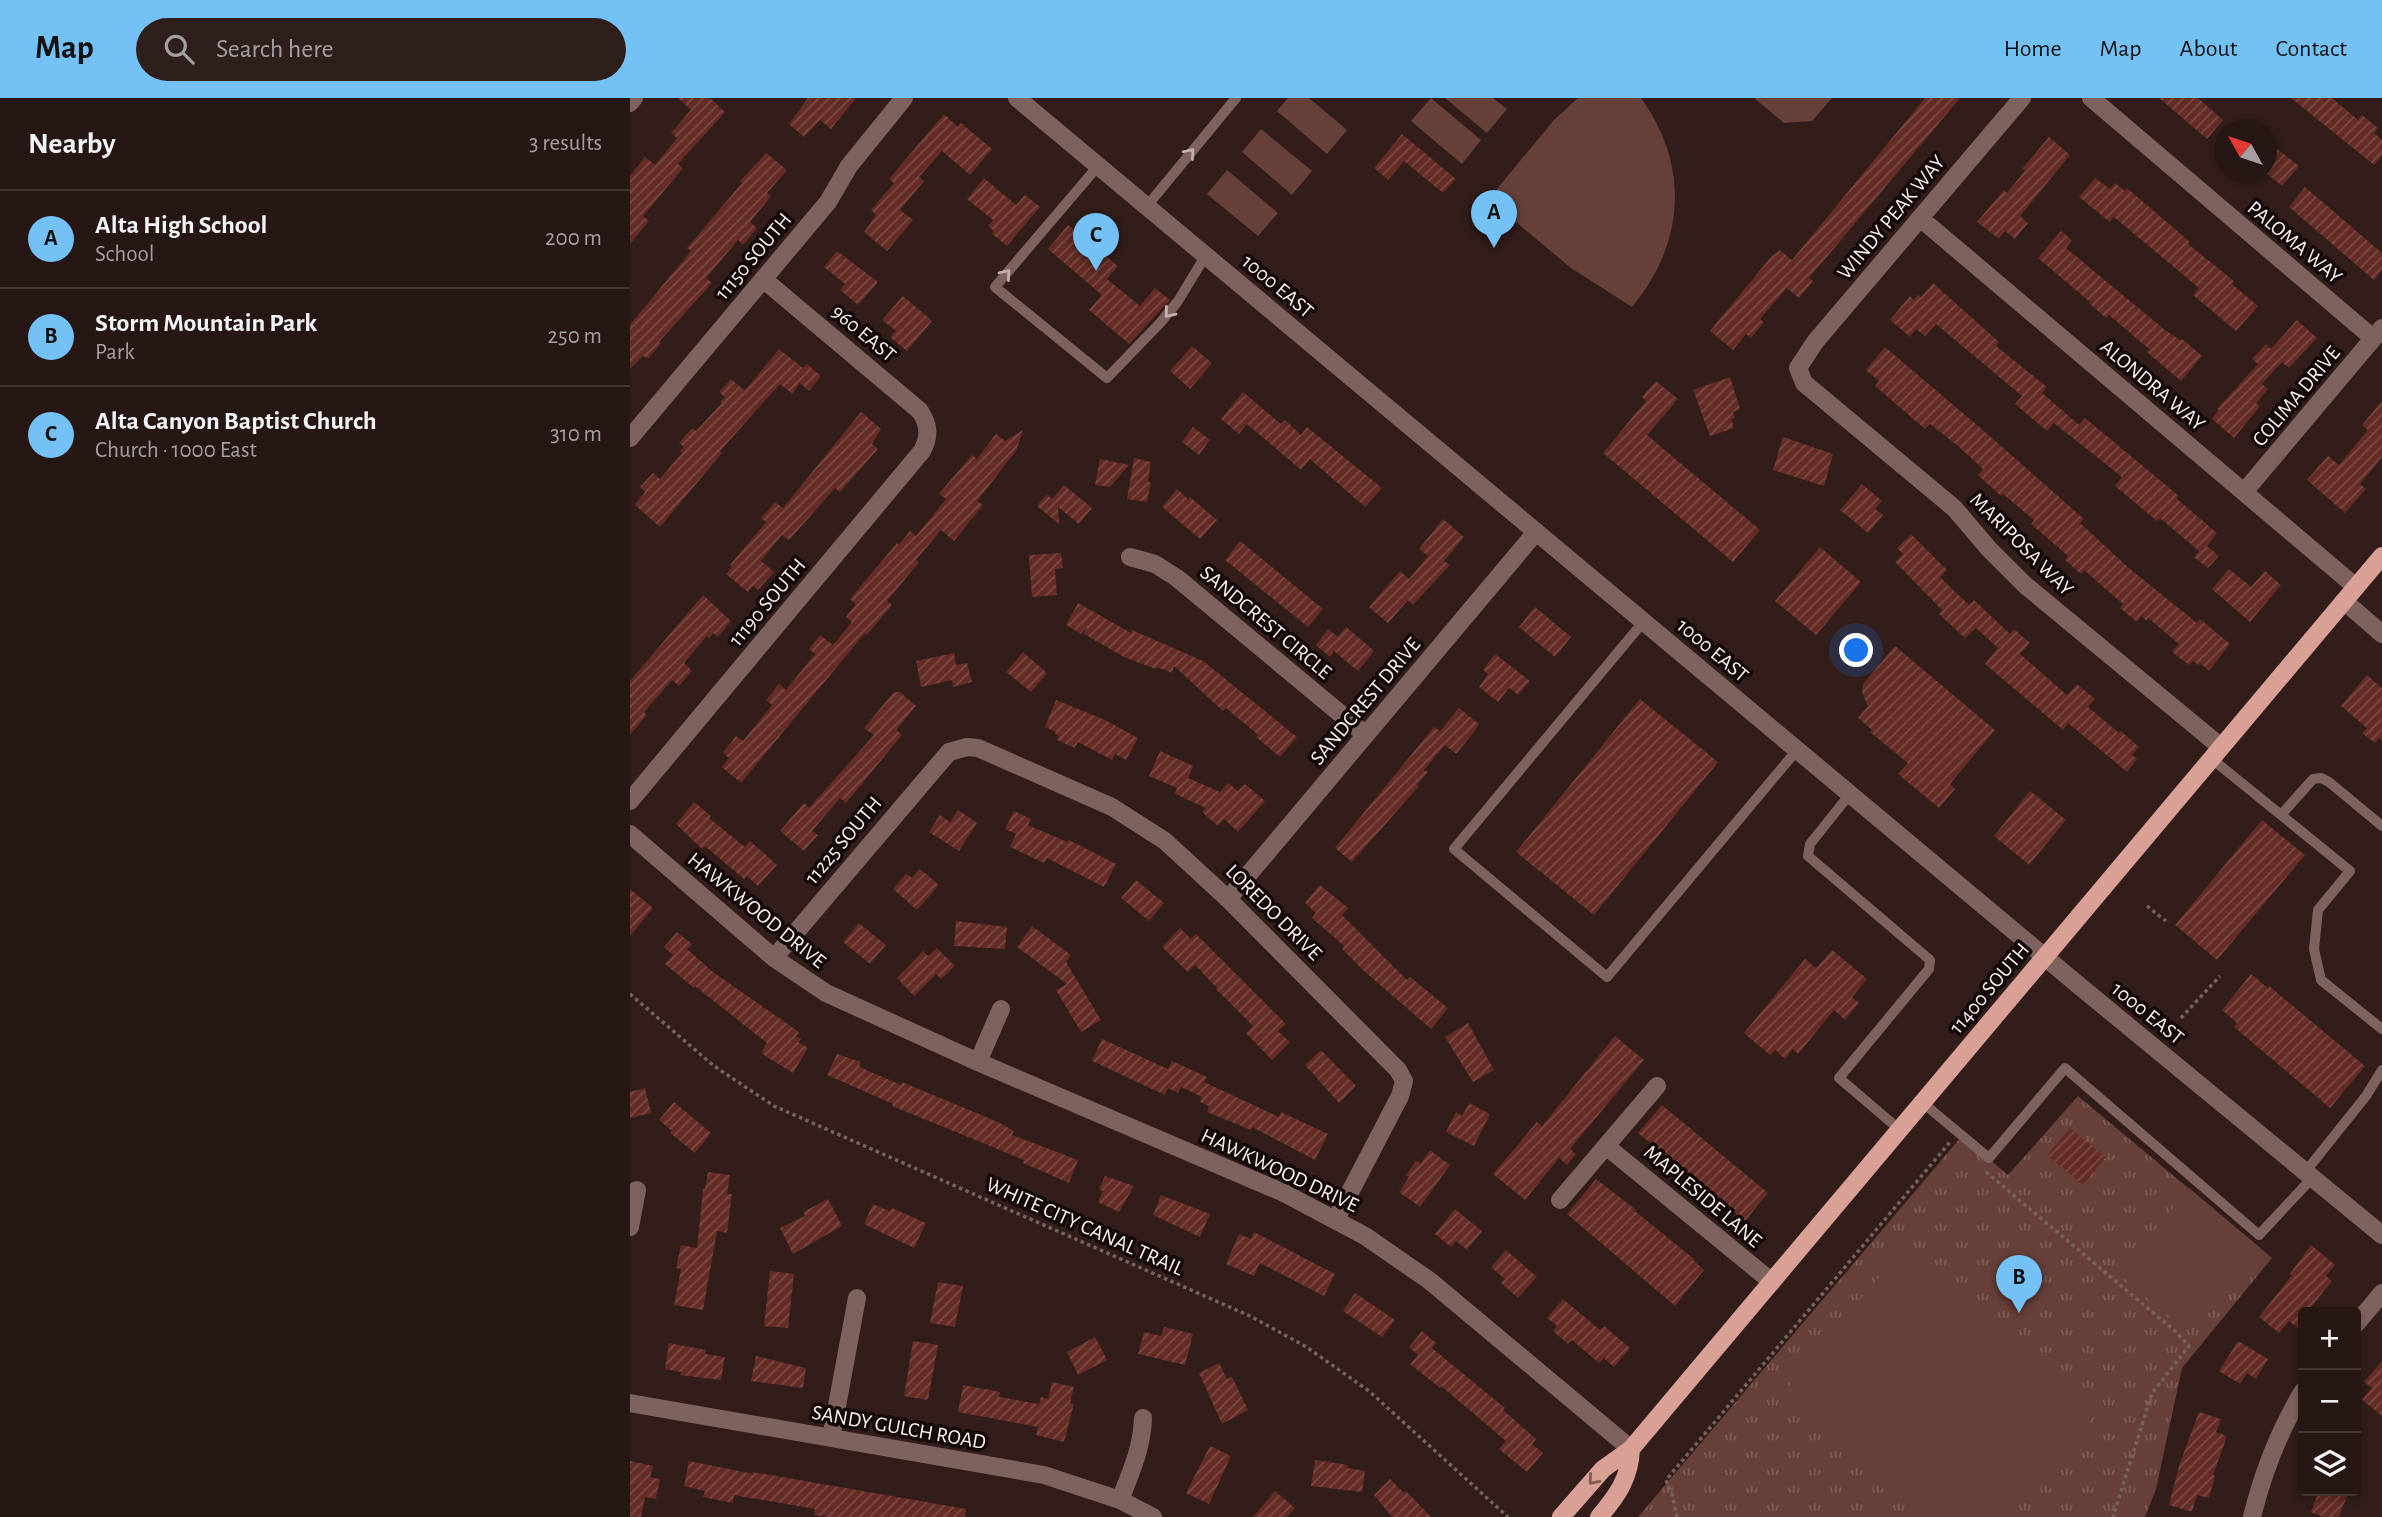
<!DOCTYPE html>
<html lang="en">
<head>
<meta charset="utf-8">
<style>
  :root { --surface:#261614; --page:#2e1f1d; --text:#f1f3f6; --muted:#a49fa0; --line:#423534; --accent:#73c1f5 }
  body { margin:0; font-family:"Alegreya Sans",sans-serif; background:var(--page); color:var(--text) }
  .controls { position:absolute; right:21px; bottom:21px; display:grid; overflow:hidden; border-radius:7px; box-shadow:0 4px 10px #0003 }
  .controls button { width:63px; height:63px; display:grid; place-items:center; padding:0; border:0; border-bottom:2px solid var(--line); background:var(--surface); color:var(--text); font:35px sans-serif }
  .compass { position:absolute; left:1584px; top:21px; width:63px; height:63px; border-radius:50%; background:var(--surface); box-shadow:0 4px 10px #0003; rotate:310deg }
  .you { position:absolute; left:1227px; top:553px; width:24px; height:24px; margin:-18px; border:5px solid #fff; border-radius:50%; background:#1a73e8; box-shadow:0 0 0 10px #1a73e833 }
  .badge { display:grid; place-items:center; width:46px; height:46px; border-radius:50%; background:var(--accent); color:#111; font-size:23px; font-weight:700 }
  .pin { position:absolute; translate:-50% -58px; filter:drop-shadow(0 2px 4px #0008) }
  .pin::after { content:''; position:absolute; top:37px; width:24px; height:21px; background:inherit; clip-path:polygon(0 0,100% 0,50% 100%) }
  .list { margin:0; padding:0; list-style:none }
  h2 { display:flex; justify-content:space-between; align-items:center; height:91px; margin:0; padding:0 28px; font-size:30px }
  h2 small { font-size:23px; font-weight:400; color:var(--muted) }
  .list li { display:grid; grid-template-columns:46px 1fr auto; gap:21px; align-items:center; box-sizing:border-box; height:98px; padding:0 28px; border-top:2px solid var(--line) }
  .list b { display:block; font-size:26px; white-space:nowrap }
  .list p { margin:0; font-size:23px; white-space:nowrap; color:var(--muted) }
  .list em { font-size:23px; font-style:normal; color:var(--muted) }
  .icon { flex:none; width:38px; height:38px; fill:none; stroke:currentColor; stroke-width:2; stroke-linecap:round; stroke-linejoin:round }
  .map { position:relative; flex:none; width:1752px; height:1419px; overflow:hidden }
  header { display:flex; align-items:center; gap:42px; box-sizing:border-box; height:98px; padding:0 35px; background:var(--accent); color:#111 }
  header strong { font-size:33px }
  nav { display:flex; gap:38px; margin-inline-start:auto; font-size:24px }
  .search { width:490px; height:63px; background:var(--page); display:flex; align-items:center; gap:18px; box-sizing:border-box; padding:0 24px; border-radius:38px; color:var(--muted); font-size:26px }
  main { display:flex }
  aside { flex:1; background:var(--surface) }
  .map>svg:first-child { display:block }
  .grass { fill:url(#grass-tufts) }
  .pitch { fill:#68403a }
  .building { fill:url(#building-hatch) }
  .lines { fill:none; stroke-linecap:round; stroke-linejoin:round }
  .path { stroke:#756360; stroke-width:3.5; stroke-dasharray:3.5 3.5; stroke-linecap:butt }
  .service { stroke:#7e625d; stroke-width:10 }
  .minor { stroke:#7e625d; stroke-width:18 }
  .tertiary { stroke:#7e625d; stroke-width:18 }
  .primary { stroke:#d9a096; stroke-width:18 }
  .oneway { stroke:#c4b0ac }
  .oneway2 { stroke:#805c57 }
  .labels { text-anchor:middle; stroke-width:7; stroke-linejoin:round; paint-order:stroke }
  .street-label { font-size:21px; fill:#fef0ed; stroke:#130a09 }
</style>
</head>
<body>
<header>
<strong>Map</strong>
<div class="search"><svg class="icon" aria-label="search" viewBox="0 0 24 24"><circle cx="10" cy="10" r="6"/><path d="M15 15l6 6"/></svg>Search here</div>
<nav><a>Home</a><a>Map</a><a>About</a><a>Contact</a></nav>
</header>
<main>
<aside>
<h2>Nearby<small>3 results</small></h2>
<ul class="list">
<li><span class="badge">A</span><div><b>Alta High School</b><p>School</p></div><em>200 m</em></li>
<li><span class="badge">B</span><div><b>Storm Mountain Park</b><p>Park</p></div><em>250 m</em></li>
<li><span class="badge">C</span><div><b>Alta Canyon Baptist Church</b><p>Church · 1000 East</p></div><em>310 m</em></li>
</ul>
</aside>
<div class="map">
<svg width="1752" height="1419" viewBox="0 0 1752 1419">
  <defs>
    <pattern id="grass-tufts" width="24" height="20" patternUnits="userSpaceOnUse" patternTransform="scale(1.75)"><rect width="24" height="20" fill="#68403a"/><path d="M3 7l-1-3M5 7V3M7 7l1-3M15 17l-1-3M17 17v-4M19 17l1-3" fill="none" stroke="#7f5c57"/></pattern>
    <pattern id="building-hatch" width="6" height="6" patternUnits="userSpaceOnUse" patternTransform="scale(1.75)"><rect width="6" height="6" fill="#642c25"/><path d="M-1 1l2-2M0 6l6-6M5 7l2-2" fill="none" stroke="#7b4b45"/></pattern>
  </defs>
  <rect width="100%" height="100%" fill="#321d1a"/>
  <path class="grass" d="M1448 998 1642 1160 1552 1270 1526 1391 1515 1419H1008L1332 1038 1378 1077Z"/>
  <path class="pitch" d="M658 0H679L717 32 697 56 647 13Z
    M801 0 851 42 832 66 781 23Z
    M815 0H863L877 11 857 35Z
    M948 0H1011C1060 68 1055 145 1002 209L941 170 868 109 866 92 924 22Z
    M1124 0H1202L1182 23 1154 25Z
    M631 31 682 73 662 97 612 54Z
    M597 72 648 115 628 138 577 96Z
    M1559 1090 1628 1148 1555 1232 1489 1176Z
    M1274 1149 1469 1312 1379 1419H1309L1156 1291Z"/>
  <path class="building" d="M48 0H80L95 14 48 66 53 70 13 118 19 123 0 146V78L15 59 25 67 47 40 41 35 61 12Z
    M178 0H226L201 31 190 22 174 39 159 26Z
    M1295 0H1330L1179 180 1183 183 1169 200 1157 190 1130 221 1134 224 1121 240 1116 236 1103 252 1080 233 1141 159 1150 152 1162 162Z
    M1529 0H1568L1593 22 1577 41Z
    M1661 0H1702L1728 22 1732 17 1748 30 1744 35 1752 42V58L1744 67Z
    M314 16 328 29 331 25 362 51 340 77 312 53 289 79 294 83 270 112 283 122 257 153 234 134 246 117 241 112 264 85 259 81Z
    M772 36 826 81 813 95 774 63 758 82 744 70Z
    M1419 39 1440 57 1390 118 1398 125 1385 141 1375 133 1369 141 1347 124 1374 92 1377 95 1395 73 1392 71Z
    M1636 42 1669 68 1652 88 1636 75Z
    M136 55 157 72 137 95 141 98 120 124 127 130 113 147 108 142 76 180 82 185 29 244 31 245 18 261 13 258 0 271V227L61 153 57 150 112 85 110 83Z
    M354 80 386 107 395 97 410 109 377 148 362 136 364 133 358 128 363 122 337 101Z
    M1465 80 1480 91 1485 85 1495 93 1497 90 1560 144 1558 146 1604 183 1602 186 1628 208 1606 233 1563 197 1569 190 1484 119 1480 124 1449 99Z
    M1675 89 1752 155V172L1744 182 1659 109Z
    M438 127 488 168 477 181 510 208 525 190 540 202 499 246 459 212 472 197 418 151Z
    M1431 133 1442 142 1436 150 1535 232 1550 242 1552 241 1572 258 1551 283 1517 254 1519 251 1479 217 1476 220 1459 205 1460 204 1408 160Z
    M207 153 248 184 228 207 210 192 215 186 194 169Z
    M1303 185 1369 244 1366 248 1417 289 1412 295 1449 327 1455 320 1549 398 1546 400 1587 435 1577 448 1589 458 1578 470 1564 459 1569 453 1530 420 1527 423 1485 388 1492 379 1424 325 1417 333 1385 306 1392 298 1306 226 1295 238 1286 231 1280 239 1260 222 1280 198 1284 202 1288 197 1291 199Z
    M273 198 302 223 277 253 260 239 266 233 252 222Z
    M1667 222 1687 240 1659 270 1652 264 1632 286 1638 291 1626 305 1630 308 1604 340 1582 321 1589 312 1587 311 1628 266 1622 261 1636 246 1641 251Z
    M562 248 582 265 560 291 540 273Z
    M1255 249 1354 333 1454 421 1450 425 1500 471 1567 525 1570 521 1600 546 1579 573 1570 565 1568 567 1563 563 1559 567 1542 554 1549 546 1518 520 1517 523 1511 518 1507 524 1490 510 1493 506 1454 472 1451 476 1435 462 1438 458 1401 426 1404 422 1373 396 1371 398 1348 377 1353 371 1328 348 1300 326 1295 331 1245 288 1249 283 1236 272Z
    M149 251 173 270 177 266 191 278 179 293 170 285 162 296 150 286 90 353 92 355 30 429 5 407 15 394 10 389 23 375 30 381 52 355 50 353 54 349 49 345 62 330 66 333 92 305 90 304 95 299 89 294 101 281 114 292 117 290Z
    M1100 279 1110 311 1103 314 1105 320 1101 321 1104 330 1080 338 1063 292Z
    M1026 283 1048 301 1017 337 1130 432 1103 464 973 355 1016 303 1012 299Z
    M613 294 651 326 655 322 671 337 677 329 752 390 735 409 680 361 671 372 617 326 609 336 591 321Z
    M1752 303V359L1730 386 1736 391 1715 415 1677 382 1698 358 1709 367 1738 332 1732 327Z
    M231 314 251 331 242 346 248 351 210 394 205 390 159 442 152 437 131 463 144 474 128 492 123 488 118 494 96 476 102 469 100 467 136 424 131 420 145 404 153 410Z
    M563 329 580 342 569 357 552 344Z
    M393 332 386 353 347 403 353 407 324 443 311 432 286 462 289 464 257 503 262 507 237 537 235 535 111 685 92 669 99 660 93 655 106 638 113 643 142 607 136 602 149 586 156 592 185 556 179 551 190 537 203 547 222 524 216 519 226 506 220 501 267 445 269 447 280 433 286 438 316 401 309 396 342 357 347 361 366 336 375 343Z
    M1153 339 1203 356 1194 388 1143 372Z
    M504 360 521 364 518 384H521L517 404 497 401Z
    M470 361 499 367 480 389 465 387Z
    M1232 386 1252 403 1245 411 1253 417 1238 435 1210 412Z
    M434 387 462 410 449 426 428 409 429 426 407 408 417 396 422 401Z
    M547 391 558 401 560 399 587 422 570 441 532 409Z
    M813 421 834 439 814 463 820 467 783 507 778 502 758 525 739 509 770 473 779 481 798 458 789 451Z
    M1281 436 1317 472 1310 479 1339 507 1344 502 1380 536 1384 531 1400 545 1390 556 1437 597 1447 586 1465 601 1458 609 1489 635 1491 633 1509 649 1502 657 1507 661 1497 674 1438 625 1433 632 1355 566 1368 550 1346 530 1335 540 1309 516 1312 512 1265 464 1273 456 1267 450Z
    M610 443 693 511 678 529 595 462Z
    M1190 449 1231 484 1186 537 1145 503Z
    M431 455 433 470 425 471 427 497 402 499 399 457Z
    M1599 471 1621 489 1635 473 1651 487 1620 524 1582 491Z
    M73 497 101 523 88 539 83 535 79 540 77 538 54 565 62 573 49 588 42 582 14 614 17 617 0 637V583Z
    M448 505 501 535 502 532 573 563 667 639 650 659 626 639 628 637 596 610 593 613 544 568 542 575 527 569 526 571 494 559 454 536 457 529 451 536 436 527Z
    M905 509 941 539 925 559 889 529Z
    M716 529 744 553 728 573 704 553 700 559 686 547 698 531 708 539Z
    M1265 548 1365 632 1320 686 1325 691 1309 710 1268 676 1278 665 1240 634 1242 632 1228 620 1238 608 1232 595 1233 586Z
    M393 554 417 575 401 594 376 574Z
    M324 555 326 567 337 565 342 584 323 589 322 582 291 589 286 563Z
    M865 556 900 583 888 597 879 590 868 604 849 589 858 576 853 572Z
    M1737 577 1752 590V642L1749 640 1745 645 1732 635 1737 630 1711 608Z
    M264 594H270L286 608 266 632 272 637 216 705 210 700 182 733 188 737 174 753 150 733 174 705 179 710 244 637 234 630Z
    M1010 601 1088 664 964 817 886 754Z
    M426 602 475 622 508 640 496 662 485 656 482 662 448 644 445 650 427 642 429 638 425 636 426 634 415 629Z
    M829 610 849 626 844 634 826 656 815 647 794 672 798 674 787 686 789 688 722 764 705 750 804 629 810 633Z
    M530 653 563 668 558 680 590 694 598 685 608 693 615 686 635 703 608 734 594 721 588 728 572 714 576 710 545 696 547 690 519 678Z
    M1400 693 1436 722 1399 767 1364 738Z
    M64 704 81 718 79 720 115 749 120 743 147 767 128 788 117 778 114 781 75 748 72 751 46 726Z
    M328 712 347 725 329 753 299 734 310 717 320 724Z
    M384 713 401 721 398 727 437 744 439 742 486 766 474 789 417 760 414 765 380 749 386 736 375 731Z
    M1632 722 1675 757 1587 862 1545 827Z
    M290 771 309 787 287 812 263 791 276 776 282 780Z
    M506 782 534 805 519 823 491 800Z
    M690 787 718 810 712 817 777 882 780 879 818 910 801 931 734 873 712 851 714 848 682 820 686 815 675 805Z
    M0 791 23 810 0 838Z
    M326 823 377 829 375 851 324 848Z
    M229 825 256 847 240 866 213 844Z
    M402 828 441 857 436 864 471 922 451 934 426 892 437 886 387 849Z
    M550 830 561 841 566 836 656 926 648 933 660 944 642 962 616 935 623 928 586 891 587 890 565 867 558 874 532 849Z
    M47 834 62 846 57 851 83 874 169 934 166 938 171 941 168 944 178 950 163 975 131 955 137 945 65 888 64 890 35 866 43 857 34 849Z
    M307 850 325 868 311 881 306 876 284 898 267 880 293 853 298 858Z
    M1202 852 1237 881 1222 899 1229 905 1215 922 1204 912 1168 956 1163 951 1155 961 1145 952 1140 957 1114 935 1175 861 1186 870Z
    M1621 876 1638 890 1639 888 1735 968 1700 1010 1604 929 1607 925 1592 912Z
    M838 925 864 972 843 984 815 939Z
    M985 938 1014 962 940 1051 946 1056 937 1067 929 1060 895 1102 863 1076 907 1024 912 1028Z
    M472 941 538 971 542 963 577 979 574 984 649 1019 651 1014 698 1036 685 1062 622 1029 621 1032 577 1014 579 1008 570 1004 572 999 551 989 548 995 538 990 535 997 462 963Z
    M691 952 726 988 709 1005 675 967Z
    M207 956 231 964 229 968 236 972 271 987 272 984 368 1024 384 1033 382 1037 448 1062 439 1085 393 1065 394 1062 262 1008 263 1006 197 977Z
    M15 990 21 1015 0 1020V994Z
    M44 1004 81 1035 65 1055 40 1035 42 1033 29 1022Z
    M839 1005 860 1016 844 1048 816 1034 826 1014 832 1018Z
    M1032 1007 1138 1095 1115 1123 1008 1035Z
    M1440 1030 1476 1059 1453 1087 1417 1057Z
    M800 1052 820 1067 790 1109 769 1094 779 1079 776 1077 786 1063 791 1065Z
    M78 1074 100 1077 97 1096H102L97 1135 87 1133 73 1212 44 1207 51 1171 46 1170 51 1147 67 1150 73 1091H75Z
    M475 1078 504 1088 489 1114 468 1104 473 1093 469 1091Z
    M966 1081 1006 1112 1005 1113 1064 1161 1063 1162 1074 1172 1045 1208 937 1116Z
    M531 1097 580 1116 570 1139 523 1117Z
    M198 1101 212 1128 163 1156 150 1130 175 1118 173 1114Z
    M243 1106 260 1113 262 1110 296 1125 284 1150 234 1126Z
    M825 1111 852 1133 837 1152 826 1143 821 1149 805 1136Z
    M624 1134 705 1176 694 1198 630 1165 624 1178 596 1166 609 1136 621 1141Z
    M1681 1147 1705 1167 1696 1178 1702 1183 1677 1214H1673V1234L1659 1223 1649 1235 1629 1219 1662 1177 1660 1176Z
    M876 1152 907 1179 888 1200 871 1185 875 1181 861 1169Z
    M140 1173 164 1176 158 1230 134 1228Z
    M308 1184 333 1188 325 1229 300 1225Z
    M725 1195 765 1222 752 1239 713 1213Z
    M933 1201 970 1232 974 1228 1000 1250 984 1269 974 1260 969 1265 942 1242 938 1246 923 1233 927 1228 917 1220Z
    M534 1229 563 1236 555 1267 508 1256 514 1234 531 1238Z
    M792 1233 806 1245 802 1250 875 1310 873 1312 906 1341 902 1346 913 1355 897 1374 869 1351 876 1343 811 1288 810 1290 780 1266 788 1257 779 1249Z
    M465 1239 477 1262 448 1277 437 1254Z
    M283 1243 308 1247 298 1302 274 1298Z
    M1608 1243 1638 1261 1626 1281 1617 1275 1610 1286 1589 1273Z
    M39 1245 76 1252 75 1256 95 1259 91 1282 50 1277 51 1274 35 1271Z
    M126 1258 176 1270 173 1290 121 1283Z
    M1752 1263V1318L1732 1302 1742 1290 1734 1284Z
    M589 1265 597 1281 602 1279 618 1312 592 1326 569 1275Z
    M422 1284 444 1289 440 1305 444 1306 434 1344 406 1337 408 1329 328 1314 333 1287 370 1294 369 1299 409 1306 411 1299 418 1301Z
    M1569 1314 1591 1321 1586 1334 1597 1338 1583 1377 1585 1378 1579 1400 1567 1397 1562 1414 1539 1407 1549 1368Z
    M580 1348 601 1358 579 1406 556 1395Z
    M685 1362 718 1367 717 1370 735 1373 732 1394 681 1388Z
    M0 1363 23 1368 20 1379 30 1381 26 1401 15 1399 11 1419H0Z
    M59 1363 123 1376V1374L336 1411 335 1419H198L184 1417 185 1411 104 1397 103 1405 73 1399 75 1393 54 1388Z
    M760 1381 774 1395 776 1393 801 1419H762L744 1397Z
    M645 1393 665 1410 657 1419H623Z
    M1689 1393H1719L1709 1419H1693L1681 1414Z"/>
  <g class="lines">
    <path class="path" d="M1517 808 1536 823
      M0 896 84 968 144 1008 620 1218 675 1248 739 1293 878 1419
      M1551 920 1590 878
      M1356 1074 1546 1234 1559 1248 1522 1295 1483 1419
      M1047 1419 1042 1396 1036 1382 1320 1044"/>
    <path class="service" d="M468 68 365 189 477 280 531 224 548 203 576 157
      M517 108 606 0
      M1014 523 824 751 977 879 1167 652
      M1582 661 1720 773 1688 812 1684 851 1691 882 1752 931
      M1220 696 1180 746 1178 758 1300 862 1299 871 1209 980 1270 1032
      M1651 717 1683 681 1691 680 1699 684 1752 728
      M1293 1005 1359 1060 1435 970 1629 1137 1683 1079
      M1676 1073 1736 998 1752 972"/>
    <path class="minor" d="M1392 0 1185 244 1168 270 1174 285 1324 410 1359 451 1395 487 1591 649
      M1461 0 1743 240
      M0 5 4 0
      M1290 120 1726 489
      M0 340 198 104 219 68 274 0
      M1614 394 1752 230
      M500 459 525 466 547 480 736 637
      M1714 503 1752 536
      M0 703 292 353C300 338 299 327 290 313L133 181
      M0 736 144 860 196 895 348 964 654 1095 735 1138 800 1183 1001 1351
      M598 801 906 434
      M144 860 319 654 337 649 348 650 482 709 535 743 598 801 768 972 774 983 770 998 706 1121
      M348 964 371 911
      M976 1048 1142 1184
      M930 1102 1027 988
      M0 1129 7 1092
      M1726 1226 1752 1195
      M0 1305 414 1377 490 1402 523 1419
      M201 1340 227 1200
      M490 1402C501 1374 512 1350 513 1320
      M1622 1419C1633 1374 1649 1333 1673 1293"/>
    <path class="tertiary" d="M387 0 1458 895 1752 1137"/>
    <path class="primary" d="M931 1419 973 1371 1001 1351 1752 458
      M969 1419C987 1398 1000 1380 1001 1351"/>
  </g>
  <defs><path id="oneway-chevron" d="M-2-3.5L2.5 0L-2 3.5" fill="none" stroke-width="1.6" stroke-linecap="round" stroke-linejoin="round" transform="scale(1.75)"/></defs>
  <g class="oneway">
    <use href="#oneway-chevron" transform="translate(560 55) rotate(-50)"/>
    <use href="#oneway-chevron" transform="translate(376 176) rotate(-50)"/>
    <use href="#oneway-chevron" transform="translate(539 215) rotate(129)"/>
  </g>
  <use class="oneway2" href="#oneway-chevron" transform="translate(963 1382) rotate(131)"/>
  <g class="labels">
    <g class="street-label">
      <text transform="translate(1261 119) rotate(-50)" y="7">WINDY PEAK WAY</text>
      <text transform="translate(1665 144) rotate(40)" y="7">PALOMA WAY</text>
      <text transform="translate(123 158) rotate(-50)" y="7">11150 SOUTH</text>
      <text transform="translate(648 188) rotate(40)" y="7">1000 EAST</text>
      <text transform="translate(234 235) rotate(40)" y="7">960 EAST</text>
      <text transform="translate(1523 287) rotate(40)" y="7">ALONDRA WAY</text>
      <text transform="translate(1666 298) rotate(-50)" y="7">COLIMA DRIVE</text>
      <text transform="translate(1392 446) rotate(45)" y="7">MARIPOSA WAY</text>
      <text transform="translate(137 504) rotate(-50)" y="7">11190 SOUTH</text>
      <text transform="translate(636 524) rotate(40)" y="7">SANDCREST CIRCLE</text>
      <text transform="translate(1083 552) rotate(40)" y="7">1000 EAST</text>
      <text transform="translate(735 603) rotate(-50)" y="7">SANDCREST DRIVE</text>
      <text transform="translate(213 742) rotate(-50)" y="7">11225 SOUTH</text>
      <text transform="translate(127 812) rotate(39)" y="7">HAWKWOOD DRIVE</text>
      <text transform="translate(644 814) rotate(45)" y="7">LOREDO DRIVE</text>
      <text transform="translate(1359 890) rotate(-50)" y="7">11400 SOUTH</text>
      <text transform="translate(1518 915) rotate(39)" y="7">1000 EAST</text>
      <text transform="translate(650 1072) rotate(25)" y="7">HAWKWOOD DRIVE</text>
      <text transform="translate(1073 1098) rotate(40)" y="7">MAPLESIDE LANE</text>
      <text transform="translate(455 1128) rotate(24)" y="7">WHITE CITY CANAL TRAIL</text>
      <text transform="translate(269 1329) rotate(10)" y="7">SANDY GULCH ROAD</text>
    </g>
  </g>
</svg>
<div class="controls">
<button>+</button>
<button>−</button>
<button><svg class="icon" aria-label="layers" viewBox="0 0 24 24"><path d="M12 4l9 5-9 5-9-5zM3 14l9 5 9-5"/></svg></button>
</div>
<svg class="compass" viewBox="-18 -18 36 36"><path d="M0-13l5 13h-10z" fill="#e53935"/><path d="M0 13l5-13h-10z" fill="#a49fa0"/></svg>
<div class="you"></div>
<div class="pin badge" style="left:864px;top:150px">A</div>
<div class="pin badge" style="left:1389px;top:1215px">B</div>
<div class="pin badge" style="left:466px;top:173px">C</div>
</div>
</main>
</body>
</html>
